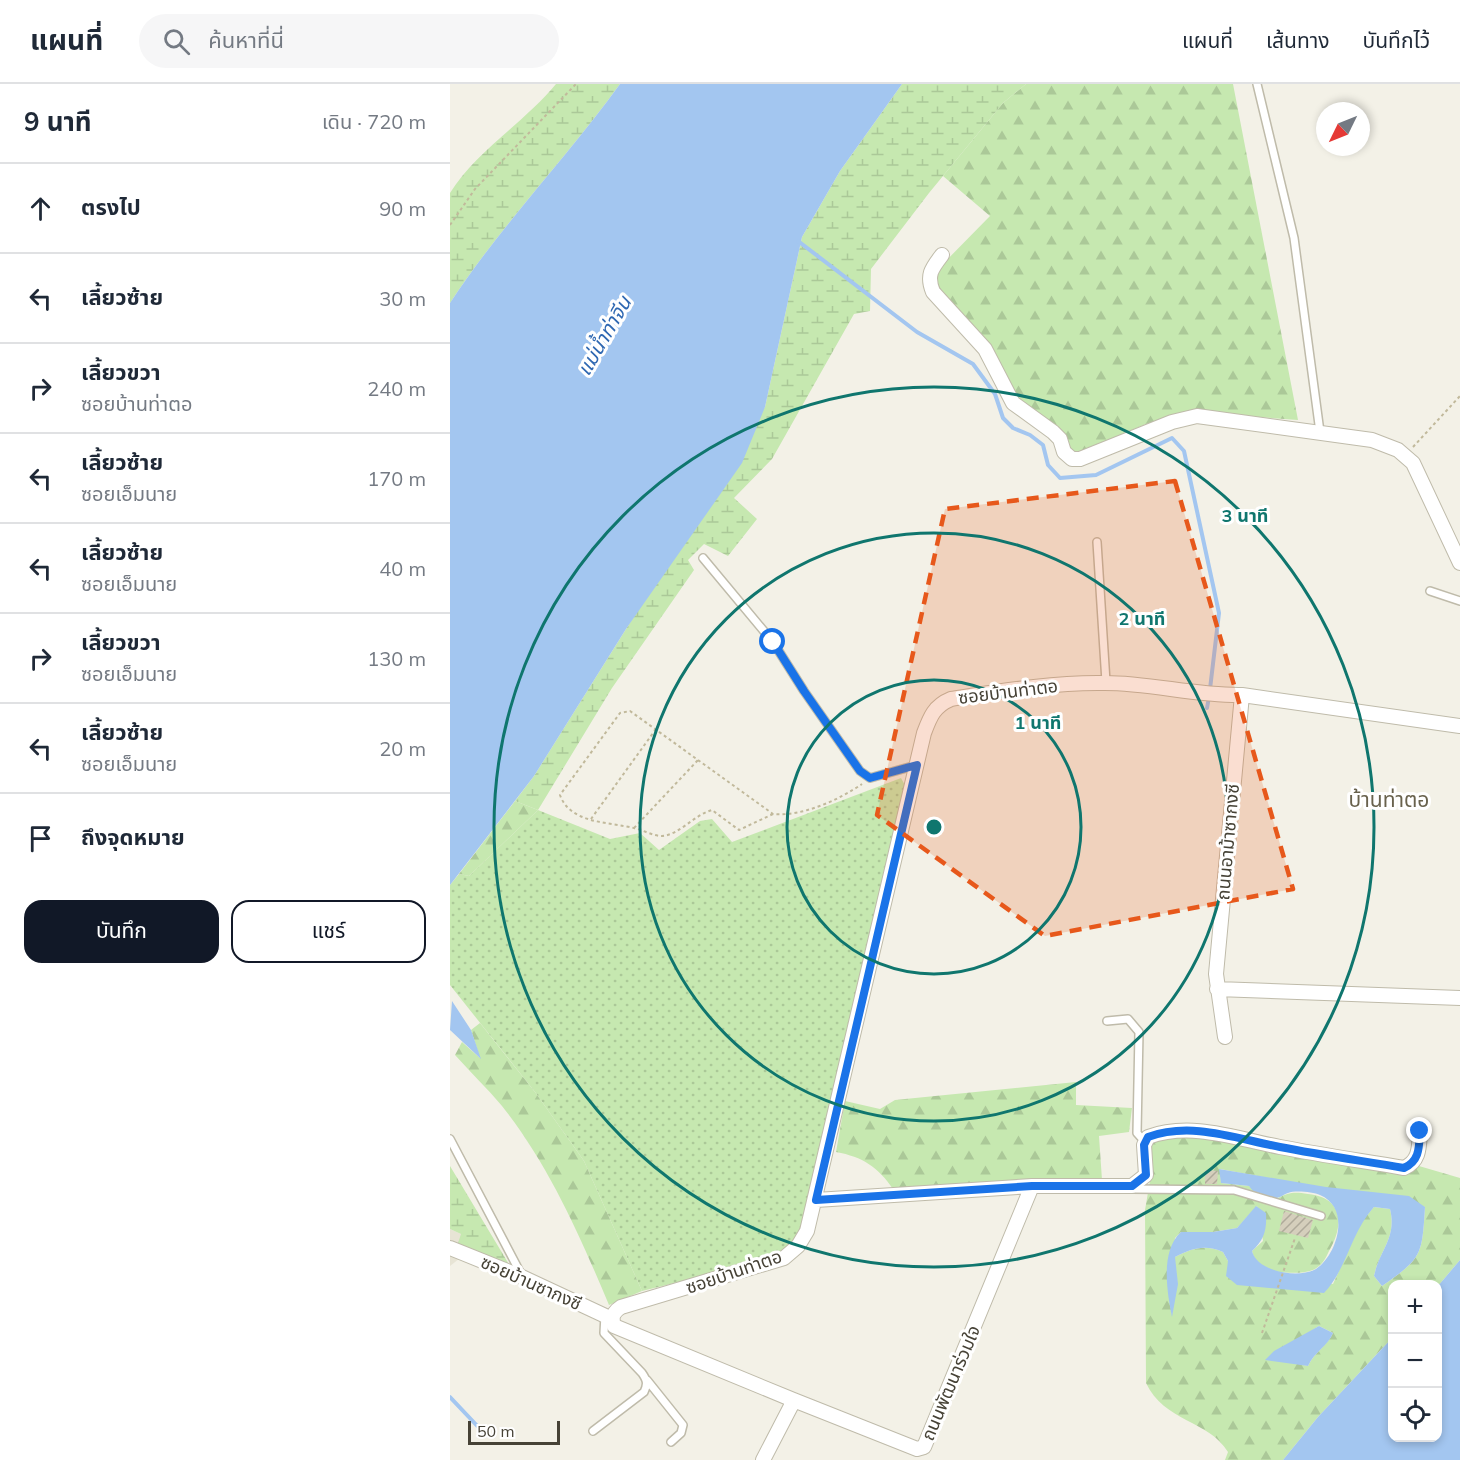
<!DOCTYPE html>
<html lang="th">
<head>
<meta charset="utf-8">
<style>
  :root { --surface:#fff; --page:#f6f6f7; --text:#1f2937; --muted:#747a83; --line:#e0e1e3; --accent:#111827 }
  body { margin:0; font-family:Mulish,"Noto Sans Thai",sans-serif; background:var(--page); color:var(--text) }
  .controls { position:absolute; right:18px; bottom:18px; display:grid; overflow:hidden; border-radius:12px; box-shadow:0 3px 9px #0003 }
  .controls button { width:54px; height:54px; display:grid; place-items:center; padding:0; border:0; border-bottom:2px solid var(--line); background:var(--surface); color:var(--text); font:30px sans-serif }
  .compass { position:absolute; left:866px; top:18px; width:54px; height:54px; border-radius:50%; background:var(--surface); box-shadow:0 3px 9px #0003; rotate:227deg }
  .scale { position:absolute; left:18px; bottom:15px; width:92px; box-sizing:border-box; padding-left:6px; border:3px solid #464236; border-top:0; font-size:16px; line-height:21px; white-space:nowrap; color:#464236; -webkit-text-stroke:4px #fff; paint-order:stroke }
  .stop { position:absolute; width:18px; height:18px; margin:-14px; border:4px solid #1a73e8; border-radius:50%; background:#fff }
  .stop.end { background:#1a73e8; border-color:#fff; box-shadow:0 2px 6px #0008 }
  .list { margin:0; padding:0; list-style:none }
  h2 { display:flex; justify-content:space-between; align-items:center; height:78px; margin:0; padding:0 24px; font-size:26px }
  h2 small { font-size:20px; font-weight:400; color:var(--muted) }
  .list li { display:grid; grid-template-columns:39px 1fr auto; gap:18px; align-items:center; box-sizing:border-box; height:90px; padding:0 24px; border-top:2px solid var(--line) }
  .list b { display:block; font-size:22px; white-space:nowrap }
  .list p { margin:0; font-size:20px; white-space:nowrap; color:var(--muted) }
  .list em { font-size:20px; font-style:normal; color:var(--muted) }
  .actions { display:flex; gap:12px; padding:18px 24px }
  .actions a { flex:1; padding:14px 0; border:2px solid var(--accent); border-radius:18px; text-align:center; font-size:21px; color:var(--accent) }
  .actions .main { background:var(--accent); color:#fff }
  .icon { flex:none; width:33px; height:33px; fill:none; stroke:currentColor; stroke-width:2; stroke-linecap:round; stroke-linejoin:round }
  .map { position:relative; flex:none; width:1010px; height:1376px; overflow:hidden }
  header { display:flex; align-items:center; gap:36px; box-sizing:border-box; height:84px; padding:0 30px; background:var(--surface); border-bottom:2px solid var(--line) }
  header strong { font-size:28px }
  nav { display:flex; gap:33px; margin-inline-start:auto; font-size:21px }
  .search { width:420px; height:54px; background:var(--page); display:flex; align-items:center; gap:15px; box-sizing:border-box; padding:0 21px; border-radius:33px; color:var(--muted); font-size:22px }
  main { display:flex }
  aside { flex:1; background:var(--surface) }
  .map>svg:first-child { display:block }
  .residential { fill:#e7e4d5 }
  .grass { fill:url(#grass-dots) }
  .forest { fill:url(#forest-firs); fill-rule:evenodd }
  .wetland { fill:url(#wetland-marsh) }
  .water { fill:#a3c6f0 }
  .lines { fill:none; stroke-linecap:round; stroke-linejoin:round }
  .stream { stroke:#a3c6f0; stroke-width:4 }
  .building { fill:url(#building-hatch) }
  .lane-casing { stroke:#bfbbaa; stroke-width:10 }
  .street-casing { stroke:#bfbbaa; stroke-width:16 }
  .path { stroke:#c1b99b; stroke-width:2; stroke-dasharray:3 3; stroke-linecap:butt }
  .lane { stroke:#fff; stroke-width:7 }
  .street { stroke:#fff; stroke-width:14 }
  .route { stroke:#1a73e8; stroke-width:8 }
  .marked { fill:#e7581b; fill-opacity:0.2; stroke:#e7581b; stroke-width:4.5; stroke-dasharray:12 8; stroke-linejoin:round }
  .ring { fill:none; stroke:#0f766e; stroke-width:3 }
  .labels { text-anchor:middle; stroke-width:6; stroke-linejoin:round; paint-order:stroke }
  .street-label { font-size:18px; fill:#464236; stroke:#fff }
  .water-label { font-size:20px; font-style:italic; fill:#2f68b2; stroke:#fff }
  .quarter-label { font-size:21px; fill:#69624d; stroke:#fff }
  .centre { fill:#0f766e; stroke:#fff; stroke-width:3 }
  .ring-label { font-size:18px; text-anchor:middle; font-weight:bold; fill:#0f766e; stroke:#fff; stroke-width:6; stroke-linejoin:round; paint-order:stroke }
</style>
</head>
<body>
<header>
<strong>แผนที่</strong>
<div class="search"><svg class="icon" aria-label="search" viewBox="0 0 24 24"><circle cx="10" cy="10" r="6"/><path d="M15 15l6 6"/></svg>ค้นหาที่นี่</div>
<nav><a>แผนที่</a><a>เส้นทาง</a><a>บันทึกไว้</a></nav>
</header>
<main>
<aside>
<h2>9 นาที<small>เดิน · 720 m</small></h2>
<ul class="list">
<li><svg class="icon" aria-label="ahead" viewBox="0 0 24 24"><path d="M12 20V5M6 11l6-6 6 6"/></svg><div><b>ตรงไป</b></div><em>90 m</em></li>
<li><svg class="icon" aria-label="left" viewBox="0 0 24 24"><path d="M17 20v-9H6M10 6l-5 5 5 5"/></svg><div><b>เลี้ยวซ้าย</b></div><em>30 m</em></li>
<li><svg class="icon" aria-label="right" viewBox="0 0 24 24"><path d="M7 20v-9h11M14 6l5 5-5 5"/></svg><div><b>เลี้ยวขวา</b><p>ซอยบ้านท่าตอ</p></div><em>240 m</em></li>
<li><svg class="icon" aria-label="left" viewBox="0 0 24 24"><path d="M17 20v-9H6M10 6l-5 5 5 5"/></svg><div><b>เลี้ยวซ้าย</b><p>ซอยเอ็มนาย</p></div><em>170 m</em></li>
<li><svg class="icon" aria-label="left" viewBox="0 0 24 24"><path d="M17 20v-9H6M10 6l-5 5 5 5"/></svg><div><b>เลี้ยวซ้าย</b><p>ซอยเอ็มนาย</p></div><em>40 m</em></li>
<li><svg class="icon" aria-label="right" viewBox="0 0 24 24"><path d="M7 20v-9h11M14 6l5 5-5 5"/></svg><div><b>เลี้ยวขวา</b><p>ซอยเอ็มนาย</p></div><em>130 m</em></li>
<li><svg class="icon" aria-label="left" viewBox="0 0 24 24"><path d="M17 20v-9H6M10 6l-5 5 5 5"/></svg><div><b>เลี้ยวซ้าย</b><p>ซอยเอ็มนาย</p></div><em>20 m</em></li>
<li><svg class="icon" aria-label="arrive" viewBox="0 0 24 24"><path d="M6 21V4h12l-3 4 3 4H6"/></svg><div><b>ถึงจุดหมาย</b></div></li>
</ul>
<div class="actions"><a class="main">บันทึก</a><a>แชร์</a></div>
</aside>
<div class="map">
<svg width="1010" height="1376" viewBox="0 0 1010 1376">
  <defs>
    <pattern id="grass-dots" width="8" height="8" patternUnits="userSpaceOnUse" patternTransform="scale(1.5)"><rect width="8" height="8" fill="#c6e8b0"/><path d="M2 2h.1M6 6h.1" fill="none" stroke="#abc898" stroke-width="1.8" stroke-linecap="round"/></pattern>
    <pattern id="forest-firs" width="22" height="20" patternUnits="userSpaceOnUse" patternTransform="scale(1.5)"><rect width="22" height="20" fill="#c6e8b0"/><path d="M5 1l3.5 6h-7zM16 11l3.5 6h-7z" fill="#abc898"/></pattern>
    <pattern id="wetland-marsh" width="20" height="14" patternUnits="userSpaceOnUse" patternTransform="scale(1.5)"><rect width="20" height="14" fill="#c6e8b0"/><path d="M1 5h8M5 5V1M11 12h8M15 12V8" fill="none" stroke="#abc898"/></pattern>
    <pattern id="building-hatch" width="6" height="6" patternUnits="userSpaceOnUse" patternTransform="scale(1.5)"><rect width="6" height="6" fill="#d5cfbc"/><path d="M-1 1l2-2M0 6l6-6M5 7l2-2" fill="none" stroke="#afaa9a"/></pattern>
  </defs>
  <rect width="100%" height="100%" fill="#f3f1e7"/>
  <path class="residential" d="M0 1145 11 1150 19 1167 0 1182Z"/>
  <path class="grass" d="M451 694 456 703 351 1152 337 1168 318 1176 192 1207 134 1077 85 1008 0 901V801L9 790 19 792 88 726 160 755 190 749 209 766 250 737 262 735 282 758Z"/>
  <path class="forest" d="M576 0H783L848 336 739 328 696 340 624 370 616 356 568 314 543 266 482 200 486 187 540 132 493 92 553 19Z
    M65 717 88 726 19 792 9 790Z
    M30 939 85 1008 134 1077 192 1207 159 1221C130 1152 99 1081 52 1022 37 1004 20 988 5 971L12 958 30 974 21 946Z
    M626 998V1021L682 1024 679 1048 649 1052 652 1096 443 1105C428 1083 413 1073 386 1068L395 1017 430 1025 445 1016Z
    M779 1044 870 1065 945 1075 1010 1094V1176L988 1202 942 1200V1254L868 1333 833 1376H775L778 1368C759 1336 714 1338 696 1299L695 1126 702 1085 693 1049ZM770 1085 975 1123C972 1172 972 1174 932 1202L924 1192C930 1165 947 1154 940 1125L924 1123 911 1138 883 1200 778 1177 773 1168C755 1160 742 1164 725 1173L722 1231 719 1214 725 1154 731 1148H763L787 1144 807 1122 813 1157 802 1167C805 1181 815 1186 829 1188 838 1189 856 1190 865 1185 872 1181 876 1174 879 1167 894 1141 894 1114 858 1110 845 1108 839 1108 828 1114L799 1102 771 1099ZM869 1242 883 1249C878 1261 865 1267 858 1282L839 1278 855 1251Z"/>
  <path class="wetland" d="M106 0H170C116 75 51 141 0 219V109C25 68 76 37 106 0Z
    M452 0H576L553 19 479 109 421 185 420 227 404 230 322 375 284 414 307 435 278 472 254 460 238 476 244 486 162 604 88 726 65 717 84 692 315 323 352 153 390 87Z
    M0 1082 60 1182 7 1162 11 1150 0 1145Z"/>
  <path class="water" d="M170 0H452L390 87 352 153 315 323 292 379 176 545 84 692 0 801V219C51 141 116 75 170 0Z
    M2 917 21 946 31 975 0 946Z
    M769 1085 876 1103 959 1112 975 1123C972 1172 972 1174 932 1202L924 1192C930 1165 947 1154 940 1125L924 1123C901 1148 897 1185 874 1209L787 1201 776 1192 778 1177 773 1168C755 1160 742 1164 725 1173L728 1200 722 1233C717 1208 710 1167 731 1148H763L787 1144 806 1122 816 1129C817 1146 814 1156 802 1167 807 1188 849 1195 866 1185 888 1170 901 1124 870 1111 863 1108 845 1106 838 1109 834 1110 830 1114 826 1114 820 1114 813 1112 807 1112L799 1102 771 1099Z
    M1010 1176V1376H833L868 1333 942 1254V1354H988V1202Z
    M869 1242 883 1249C878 1262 865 1267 858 1282L815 1276 824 1267Z"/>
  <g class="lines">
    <path class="stream" d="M348 157 467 248 523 280 545 310 553 334 563 344 580 351 593 361 598 381 610 394 646 391 722 354 734 367 769 529 760 605
      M757 624 759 613
      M0 1313 33 1348"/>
  </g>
  <path class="building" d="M755 1086 768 1087 767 1100H755Z
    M834 1127 863 1136 858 1154 829 1147Z"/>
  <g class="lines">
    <g class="lane-casing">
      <path id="lane" d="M807 0 844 154 870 348
        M647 458 656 598
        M253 474 323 558 354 607 410 687 420 694 467 681
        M980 507 1010 517
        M657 937 678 935 689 948 687 1049 695 1058
        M0 1055 71 1190
        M682 1105 784 1106 871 1132
        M197 1296 233 1341 231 1349 221 1358
        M143 1347 194 1308C198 1300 197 1296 192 1289L154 1249 155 1231"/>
    </g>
    <g class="street-casing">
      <path id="street" d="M492 171C482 184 476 191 483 208L535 265 563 319 603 348 610 355 614 368 622 375H630L722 338 747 332 922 356 948 366 963 379 1010 479
        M767 905 1010 914
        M775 953 766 890 792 611
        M366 1116 582 1102H682L696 1091 694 1061 698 1053C742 1037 787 1055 830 1063 871 1071 913 1077 954 1084 970 1077 969 1063 970 1047
        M0 1164 72 1193 162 1235
        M341 1315 467 1365 474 1363 582 1102
        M313 1376 341 1322V1315L164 1242C161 1233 163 1228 171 1223L334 1174 348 1162 357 1147 474 649C480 633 484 622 501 615 552 607 604 598 655 599 701 599 746 612 792 611L1010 642"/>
    </g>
    <path class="path" d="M0 141 25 105 126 0
      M963 363 1010 312
      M323 730 289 746 262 726C244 731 229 751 212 752 203 752 193 746 184 744 160 738 120 740 110 711L170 629 180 627 323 730C351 733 389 716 412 700
      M141 735 206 645
      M184 744 248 676
      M812 1249 845 1154"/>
    <use href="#lane" class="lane"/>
    <use href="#street" class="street"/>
  </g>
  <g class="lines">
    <path class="route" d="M323 558 354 607 410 687 420 694 467 681 366 1116 582 1102H682L696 1091 694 1061 698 1053C742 1037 787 1055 830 1063 871 1071 913 1077 954 1084 970 1077 969 1063 970 1047"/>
  </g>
  <path class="marked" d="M725 397 843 805 595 852 427 731 495 425Z"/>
  <g class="ring">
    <circle cx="484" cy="743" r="147"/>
    <circle cx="484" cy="743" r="294"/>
    <circle cx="484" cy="743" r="440"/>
  </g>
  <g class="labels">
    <g class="street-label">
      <text transform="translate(558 608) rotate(-7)" y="6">ซอยบ้านท่าตอ</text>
      <text transform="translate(778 758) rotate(-85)" y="6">ถนนอาม้าซากงซี</text>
      <text transform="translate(284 1188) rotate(-19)" y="6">ซอยบ้านท่าตอ</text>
      <text transform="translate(81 1199) rotate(24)" y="6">ซอยบ้านซากงซี</text>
      <text transform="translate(501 1299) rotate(-67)" y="6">ถนนพัฒนาร่วมใจ</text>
    </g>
    <g class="water-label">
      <text transform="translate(154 252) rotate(-60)" y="7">แม่น้ำท่าจีน</text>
    </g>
    <g class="quarter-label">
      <text x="939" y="723">บ้านท่าตอ</text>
    </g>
  </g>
  <circle cx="484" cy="743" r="9" class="centre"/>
  <g class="ring-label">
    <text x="795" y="438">3 นาที</text>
    <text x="692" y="541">2 นาที</text>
    <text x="588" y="645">1 นาที</text>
  </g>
</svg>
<div class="controls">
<button>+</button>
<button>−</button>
<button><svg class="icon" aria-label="locate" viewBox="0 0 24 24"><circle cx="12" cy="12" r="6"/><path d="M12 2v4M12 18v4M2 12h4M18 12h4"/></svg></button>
</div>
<svg class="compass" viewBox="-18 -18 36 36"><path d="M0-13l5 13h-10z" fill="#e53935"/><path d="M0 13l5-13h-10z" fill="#747a83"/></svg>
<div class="scale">50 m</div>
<div class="stop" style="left:323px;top:558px"></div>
<div class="stop end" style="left:970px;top:1047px"></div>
</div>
</main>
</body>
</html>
